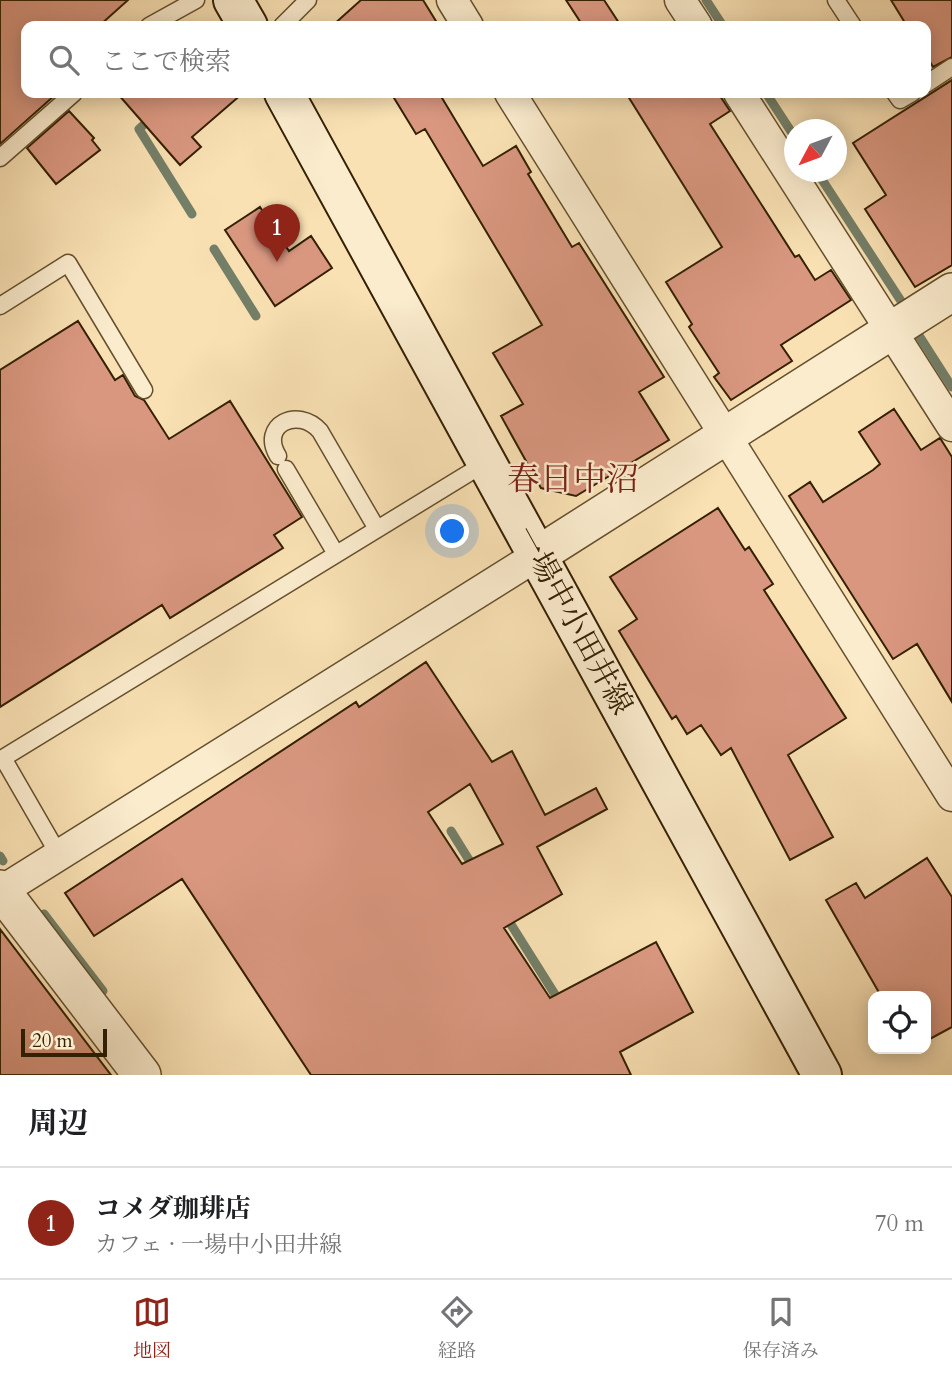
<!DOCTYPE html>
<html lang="ja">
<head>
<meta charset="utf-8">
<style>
  :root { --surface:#fff; --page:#f6f6f6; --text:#202124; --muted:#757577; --line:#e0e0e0; --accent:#8f2418 }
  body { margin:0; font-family:Cardo,"Noto Serif JP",serif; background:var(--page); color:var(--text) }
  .controls { position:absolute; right:21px; bottom:21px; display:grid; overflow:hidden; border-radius:14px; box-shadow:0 4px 18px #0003 }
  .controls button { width:63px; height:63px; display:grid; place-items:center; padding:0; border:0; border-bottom:2px solid var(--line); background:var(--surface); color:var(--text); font:35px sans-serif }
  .compass { position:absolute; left:784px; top:119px; width:63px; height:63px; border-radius:50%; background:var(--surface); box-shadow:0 4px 18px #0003; rotate:229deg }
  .scale { position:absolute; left:21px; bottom:18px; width:86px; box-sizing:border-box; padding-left:7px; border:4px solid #342002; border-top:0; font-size:19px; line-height:24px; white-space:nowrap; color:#342002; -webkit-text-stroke:5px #fbecce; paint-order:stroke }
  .you { position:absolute; left:453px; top:532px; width:24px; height:24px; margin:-18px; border:5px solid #fff; border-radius:50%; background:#1a73e8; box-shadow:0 0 0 10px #1a73e833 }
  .badge { display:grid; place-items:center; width:46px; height:46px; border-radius:50%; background:var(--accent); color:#fff; font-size:23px; font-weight:700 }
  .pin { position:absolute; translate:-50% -58px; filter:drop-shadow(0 2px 4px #0008) }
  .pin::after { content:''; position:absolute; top:37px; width:24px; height:21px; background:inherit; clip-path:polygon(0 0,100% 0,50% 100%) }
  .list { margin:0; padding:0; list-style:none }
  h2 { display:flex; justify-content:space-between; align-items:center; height:91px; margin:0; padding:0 28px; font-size:30px }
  h2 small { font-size:23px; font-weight:400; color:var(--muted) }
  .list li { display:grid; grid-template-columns:46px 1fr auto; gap:21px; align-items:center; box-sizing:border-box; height:112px; padding:0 28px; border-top:2px solid var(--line) }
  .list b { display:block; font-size:26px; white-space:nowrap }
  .list p { margin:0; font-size:23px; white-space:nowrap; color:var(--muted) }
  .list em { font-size:23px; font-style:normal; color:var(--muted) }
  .icon { flex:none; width:38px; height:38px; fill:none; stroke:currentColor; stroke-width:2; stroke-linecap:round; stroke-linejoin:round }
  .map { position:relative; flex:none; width:952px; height:1075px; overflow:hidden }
  .search { position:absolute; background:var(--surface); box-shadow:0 4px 18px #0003; left:21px; right:21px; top:21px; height:77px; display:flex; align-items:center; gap:18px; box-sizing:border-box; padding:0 24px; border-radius:14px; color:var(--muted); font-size:26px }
  .sheet { height:203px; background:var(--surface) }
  nav { display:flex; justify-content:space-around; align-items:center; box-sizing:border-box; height:98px; border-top:2px solid var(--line); background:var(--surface); font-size:19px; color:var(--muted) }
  nav a { display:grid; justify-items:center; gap:4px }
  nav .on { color:var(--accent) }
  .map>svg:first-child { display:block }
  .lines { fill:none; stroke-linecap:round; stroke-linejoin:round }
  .stream { stroke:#747f68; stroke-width:9 }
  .building { fill:#d99780; stroke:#342002; stroke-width:2; fill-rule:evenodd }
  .service-casing { stroke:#65502e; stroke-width:19 }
  .minor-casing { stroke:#65502e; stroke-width:33 }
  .tertiary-casing { stroke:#65502e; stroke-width:40 }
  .secondary-casing { stroke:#342002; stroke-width:42 }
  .service { stroke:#fbecce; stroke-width:16 }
  .minor { stroke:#fbecce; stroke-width:30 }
  .tertiary { stroke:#fbecce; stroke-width:37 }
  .secondary { stroke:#fbecce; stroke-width:38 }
  .labels { text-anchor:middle; stroke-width:5; stroke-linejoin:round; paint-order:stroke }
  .street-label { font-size:30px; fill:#342002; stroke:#fbecce }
  .quarter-label { font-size:33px; fill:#7a1f14; stroke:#fbecce }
</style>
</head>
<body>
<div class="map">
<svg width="952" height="1075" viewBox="0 0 952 1075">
  <rect width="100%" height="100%" fill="#f9e1b4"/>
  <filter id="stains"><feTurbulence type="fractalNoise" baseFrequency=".00286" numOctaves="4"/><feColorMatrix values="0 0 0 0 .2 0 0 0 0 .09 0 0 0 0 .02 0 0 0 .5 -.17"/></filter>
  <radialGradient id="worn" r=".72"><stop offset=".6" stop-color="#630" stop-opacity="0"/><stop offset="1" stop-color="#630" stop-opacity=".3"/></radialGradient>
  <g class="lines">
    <path class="stream" d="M706 0 723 26
      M766 93 794 136
      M151 118 139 129 192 214
      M817 172 903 304
      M214 249 256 316
      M918 334 952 387
      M451 831 474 868
      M0 856 3 861
      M44 914 103 991
      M505 915 561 1004"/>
  </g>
  <path class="building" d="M0 0H128L99 26H26V93H53L55 95 0 144Z
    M361 0H423L439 26H332Z
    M566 0H604L621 26H583Z
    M891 0H952V57L933 67 926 55V26H907Z
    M952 80V265L915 287 865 209 886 195 853 143Z
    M117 93H243L192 137 201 147 180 165Z
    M391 93H439L483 166 516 146 531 172 528 174 572 247 579 243 664 377 639 392 669 440 576 496 541 488 501 416 523 404 493 353 542 325 425 129 416 134Z
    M626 93H718L730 111 710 124 795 257 799 255 815 280 831 270 851 300 781 345 792 361 731 400 714 377 719 373 689 327 692 324 666 282 722 247Z
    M69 111 94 138 92 140 100 150 56 184 27 148Z
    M260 207 289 251 311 236 332 268 275 306 225 230Z
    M78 321 115 380 123 375 135 396 144 400 169 439 230 401 302 517 274 535 283 548 170 618 162 605 0 707V370Z
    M894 409 921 450 940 438 952 457V702L917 644 893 659 789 496 810 482 823 502 873 470 880 464 859 432Z
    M718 508 745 550 749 547 773 584 764 590 846 718 788 755 833 837 790 860 731 748 721 755 701 725 687 734 676 716 672 719 619 631 637 619 610 577Z
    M426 662 492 762 512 751 545 815 596 788 607 809 537 847 562 894 504 928 550 998 656 942 693 1012 620 1052 631 1075H311L182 879 94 936 65 893 356 702 359 707ZM470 784 503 844 462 864 428 812Z
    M927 858 952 897V1027L926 1041V996H881L826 900 856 883 865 898Z
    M0 929 111 1075H0Z"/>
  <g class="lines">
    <g class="service-casing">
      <path id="service" d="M836 0 853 26
        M149 26 196 0
        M282 26 308 0
        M926 84 952 67
        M895 93 900 100 912 93
        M0 158 74 93
        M0 306 68 263 144 390
        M278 456C259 425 298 406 320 431L377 529
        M286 469 336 554
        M3 758 59 855
        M0 760 487 462"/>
    </g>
    <g class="minor-casing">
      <path id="minor" d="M452 0 468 26
        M680 0 697 26
        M510 93 952 796
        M739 93 952 426
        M0 892 538 555"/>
    </g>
    <g class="tertiary-casing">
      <path id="tertiary" d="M538 555 952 292
        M0 889 142 1075"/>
    </g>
    <g class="secondary-casing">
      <path id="secondary" d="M233 0 248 26
        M284 93 822 1075"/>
    </g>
    <use href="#service" class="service"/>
    <use href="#minor" class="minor"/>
    <use href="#tertiary" class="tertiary"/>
    <use href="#secondary" class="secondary"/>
  </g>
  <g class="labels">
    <g class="street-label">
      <text transform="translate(574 620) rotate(61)" y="10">一場中小田井線</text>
    </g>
    <g class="quarter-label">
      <text x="573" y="490">春日中沼</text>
    </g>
  </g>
  <rect width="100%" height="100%" filter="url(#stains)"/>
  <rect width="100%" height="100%" fill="url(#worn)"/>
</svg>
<div class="controls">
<button><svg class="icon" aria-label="locate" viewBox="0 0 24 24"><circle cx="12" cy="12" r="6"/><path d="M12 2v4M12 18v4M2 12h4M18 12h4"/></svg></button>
</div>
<svg class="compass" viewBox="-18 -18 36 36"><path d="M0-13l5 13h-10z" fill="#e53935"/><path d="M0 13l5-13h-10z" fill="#757577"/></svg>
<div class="scale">20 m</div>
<div class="you"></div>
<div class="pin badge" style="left:277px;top:262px">1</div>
<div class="search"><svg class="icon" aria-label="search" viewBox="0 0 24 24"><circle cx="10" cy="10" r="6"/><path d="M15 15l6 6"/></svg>ここで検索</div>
</div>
<section class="sheet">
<h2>周辺<small></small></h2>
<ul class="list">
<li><span class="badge">1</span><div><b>コメダ珈琲店</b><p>カフェ · 一場中小田井線</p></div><em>70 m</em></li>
</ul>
</section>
<nav>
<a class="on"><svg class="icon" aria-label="map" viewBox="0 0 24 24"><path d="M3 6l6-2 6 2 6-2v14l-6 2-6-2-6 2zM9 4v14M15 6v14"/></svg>地図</a>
<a><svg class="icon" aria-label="directions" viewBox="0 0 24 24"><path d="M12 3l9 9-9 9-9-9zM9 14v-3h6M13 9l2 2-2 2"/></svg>経路</a>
<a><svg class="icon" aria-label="saved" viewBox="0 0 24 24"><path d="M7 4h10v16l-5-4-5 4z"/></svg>保存済み</a>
</nav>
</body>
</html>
